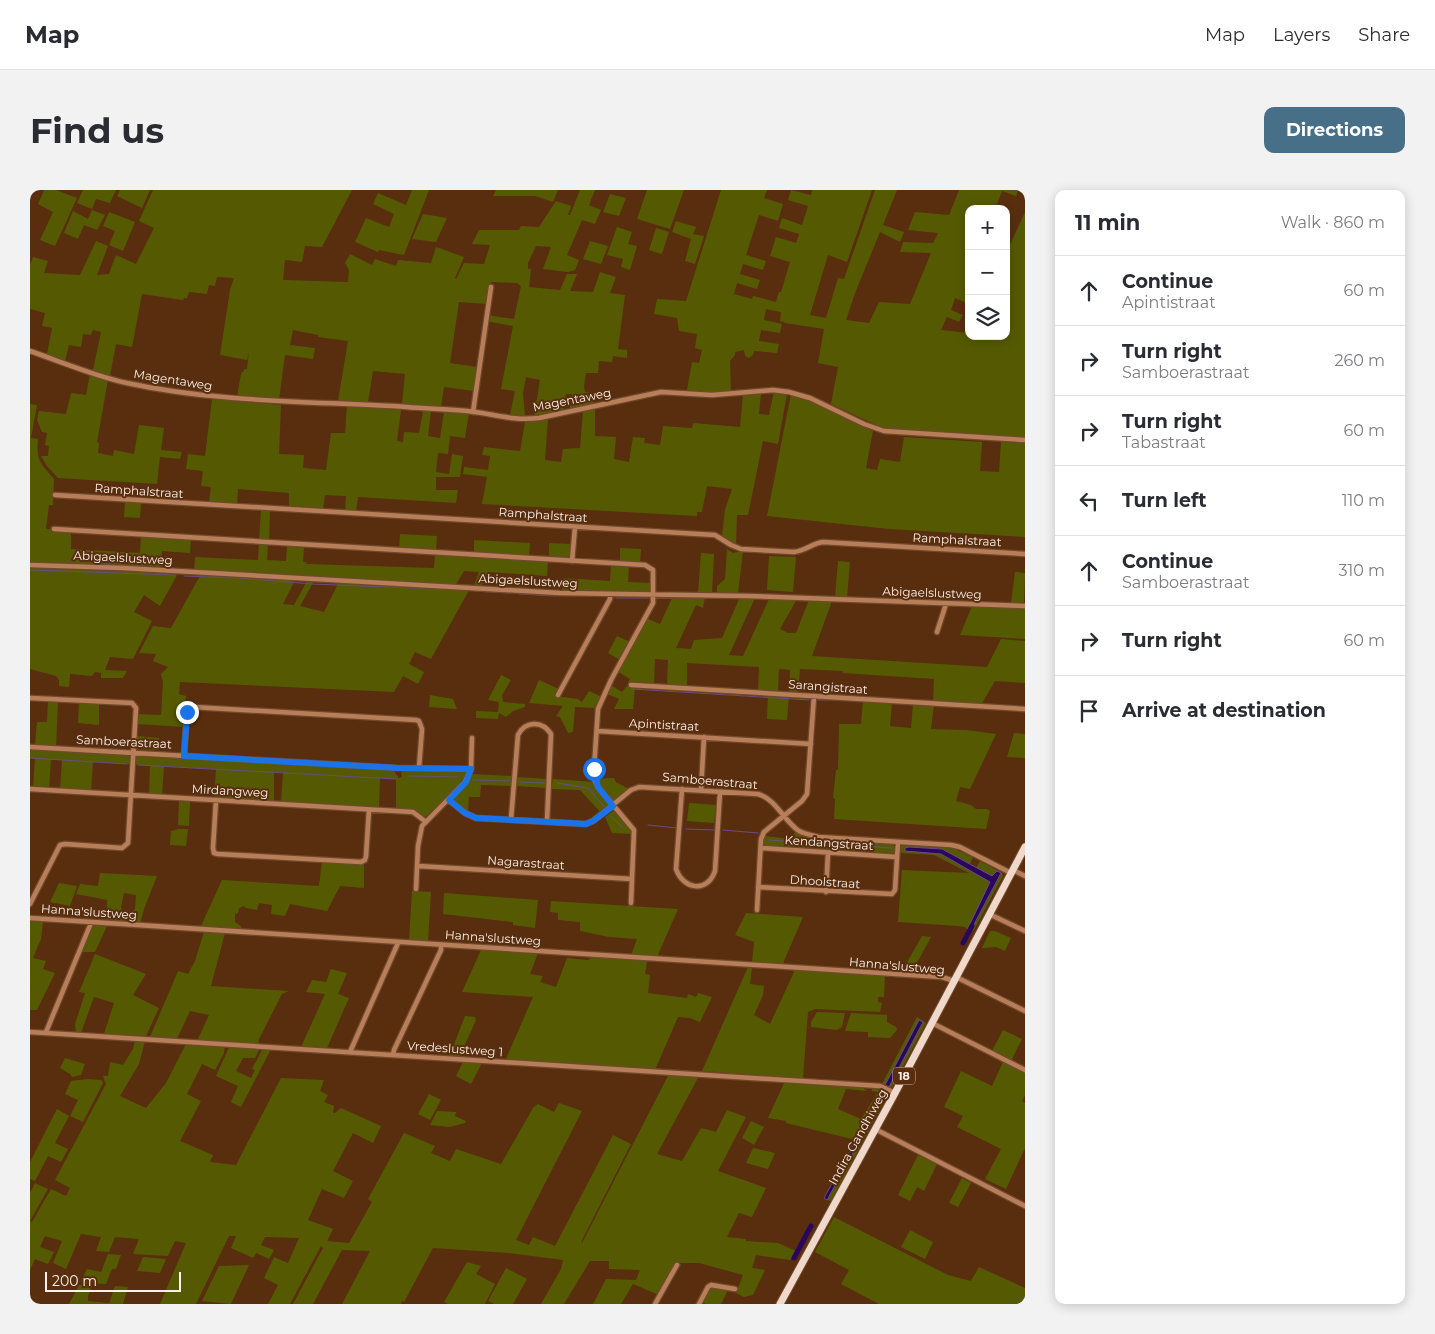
<!DOCTYPE html>
<html lang="en">
<head>
<meta charset="utf-8">
<style>
  :root { --surface:#fff; --page:#f2f2f3; --text:#2b2b33; --muted:#7c7c81; --line:#e1e1e2; --accent:#476f88 }
  body { margin:0; font-family:Montserrat,sans-serif; background:var(--page); color:var(--text) }
  .controls { position:absolute; right:15px; top:15px; display:grid; overflow:hidden; border-radius:10px; box-shadow:0 2px 12px #0003 }
  .controls button { width:45px; height:45px; display:grid; place-items:center; padding:0; border:0; border-bottom:1px solid var(--line); background:var(--surface); color:var(--text); font:25px sans-serif }
  .scale { position:absolute; left:15px; bottom:12px; width:136px; box-sizing:border-box; padding-left:5px; border:2px solid #fbf0e9; border-top:0; font-size:14px; line-height:18px; white-space:nowrap; color:#fbf0e9; -webkit-text-stroke:4px #592e0e; paint-order:stroke }
  .stop { position:absolute; width:15px; height:15px; margin:-11px; border:4px solid #1a73e8; border-radius:50%; background:#fff }
  .stop.end { background:#1a73e8; border-color:#fff; box-shadow:0 1px 5px #0008 }
  .list { margin:0; padding:0; list-style:none }
  h2 { display:flex; justify-content:space-between; align-items:center; height:65px; margin:0; padding:0 20px; font-size:21px }
  h2 small { font-size:16px; font-weight:400; color:var(--muted) }
  .list li { display:grid; grid-template-columns:32px 1fr auto; gap:15px; align-items:center; box-sizing:border-box; height:70px; padding:0 20px; border-top:1px solid var(--line) }
  .list b { display:block; font-size:19px; white-space:nowrap }
  .list p { margin:0; font-size:16px; white-space:nowrap; color:var(--muted) }
  .list em { font-size:16px; font-style:normal; color:var(--muted) }
  .icon { flex:none; width:28px; height:28px; fill:none; stroke:currentColor; stroke-width:2; stroke-linecap:round; stroke-linejoin:round }
  .map { position:relative; flex:none; width:995px; height:1114px; overflow:hidden; border-radius:10px }
  header { display:flex; align-items:center; gap:30px; box-sizing:border-box; height:70px; padding:0 25px; background:var(--surface); border-bottom:1px solid var(--line) }
  header strong { font-size:24px }
  nav { display:flex; gap:28px; margin-inline-start:auto; font-size:18px }
  .intro { display:flex; align-items:center; justify-content:space-between; box-sizing:border-box; height:120px; padding:0 30px }
  h1 { margin:0; font-size:35px }
  .button { padding:12px 22px; border-radius:10px; background:var(--accent); color:#fff; font-size:18px; font-weight:700 }
  main { display:flex; gap:30px; padding:0 30px }
  aside { flex:1; background:var(--surface); border-radius:10px; box-shadow:0 2px 12px #0003 }
  .map>svg:first-child { display:block }
  .green { fill:#555a02 }
  .water { fill:#2b065d; stroke:#694c87 }
  .lines { fill:none; stroke-linecap:round; stroke-linejoin:round }
  .stream { stroke:#694c87; stroke-width:1 }
  .canal { stroke:#2b065d; stroke-width:5 }
  .minor-casing { stroke:#70492d; stroke-width:7 }
  .primary-casing { stroke:#70492d; stroke-width:9 }
  .minor { stroke:#b77e59; stroke-width:4.5 }
  .primary { stroke:#f0d8ca; stroke-width:7 }
  .route { stroke:#1a73e8; stroke-width:6 }
  .labels { text-anchor:middle; stroke-width:4; stroke-linejoin:round; paint-order:stroke }
  .shield { fill:#592e0e; stroke:#cab6a7; stroke-width:1 }
  .shield-label { font-size:11px; font-weight:bold; fill:#fbf0e9 }
  .street-label { font-size:12px; fill:#fbf0e9; stroke:#592e0e }
</style>
</head>
<body>
<header>
<strong>Map</strong>
<nav><a>Map</a><a>Layers</a><a>Share</a></nav>
</header>
<div class="intro"><h1>Find us</h1><a class="button">Directions</a></div>
<main>
<div class="map">
<svg width="995" height="1114" viewBox="0 0 995 1114">
  <rect width="100%" height="100%" fill="#592e0e"/>
  <path class="green" d="M14 0H26L47 8 25 56 10 50 23 22 8 14Z
    M53 0H86L80 13 66 9 62 19 47 13Z
    M90 0H120L112 18 87 6Z
    M123 0H322L292 57 275 56 272 72 255 70 253 90 318 92 319 80 315 73 320 64 342 75 345 69 366 76 368 70 401 73 406 57 434 67 425 88 426 89 434 73 454 74 460 55 442 54 449 40H489L491 36 509 37 526 11 541 16 538 25H540L550 0H565L559 15 571 20 565 34 552 30 537 65 549 70 545 80 538 82 513 79 521 57 506 56 498 73V79H501L499 97 530 100 537 84H547L540 101 563 102 570 82 586 87 580 103 595 105 588 159 597 160V168L583 166 582 172 569 171 568 183H556L554 196 555 202 563 203 564 215 539 220 542 204H536L533 221 504 227 510 190 496 187 493 203 495 227 480 225 485 201 471 199 483 136 456 131 457 125 484 129 491 96 487 93 461 92 457 114 429 112 420 173 447 177 444 201 414 197 411 217 372 214 375 184 343 181 338 212 308 211 318 151 288 147V145L263 140 260 155 285 158 283 169 255 165 249 210 207 207 211 184 215 179H217L219 161 217 170 190 165 200 100 204 88 187 87 185 96 179 95 177 104 159 102 157 108H154L153 110 112 104 102 157 86 154 80 186 63 180 71 142 63 140 61 145 53 144 51 157 39 155 35 171 17 164 22 138 12 136 15 123 0 119V75L3 67 18 71 14 83 50 85 66 51 78 56 67 85 79 84 86 65 106 74 124 38 109 31Z
    M382 0H399L374 65 349 60 348 62 325 52 336 28 359 37 364 24 343 14 348 3 376 15Z
    M466 0H528L523 12 505 6H463Z
    M617 0H654L640 39 607 29Z
    M691 0H737L734 8 753 14 748 31 729 25 716 65 736 71 733 80 713 74 710 84 730 90 727 99 707 93 704 104 722 109 723 106 746 112 749 102H751L760 72 740 66 746 47 766 53 769 44 749 38 752 28 772 35 778 16 758 10 761 0 781 5 782 0H842L817 72 798 65 780 125 796 128 808 88 814 89 845 0H867L853 35 874 42 870 52 850 42 825 103 816 130 839 133 849 112 880 114 901 63 870 62 873 52 903 53 908 43 878 40 885 22 919 25 929 0H988L986 6 972 1 967 14 980 20 976 27V19H939V79L935 87 939 89V112L938 114 925 108 921 120 933 125 929 132 917 127 911 140 939 143V146H976V56L979 57 995 22V248L855 239 801 214 808 177 788 173 794 139 755 133 754 132 750 131 751 122 736 119 734 130 752 134 750 143 731 140 729 151 749 154 747 163 724 161 723 165 719 168 715 166 714 160 705 162V165L700 171 701 201 680 203 657 200 662 172 669 173 672 160 665 158 667 144 649 141 647 128 624 124 627 109 656 111Z
    M580 4 596 8 589 26 573 22Z
    M62 20 75 25 67 40 54 35 48 49 34 43 43 21 58 29Z
    M79 22 105 32 93 61 79 55 85 41 73 36Z
    M393 24 417 28 406 52 382 49Z
    M646 31 666 37 663 44 674 46 665 74 655 71 661 49 642 42Z
    M587 37 602 42 598 54 607 56 600 80 591 77 593 69 577 65Z
    M626 38 639 42 632 64 619 60Z
    M560 51 578 56 571 74 553 69Z
    M60 184 78 190 67 252 69 253 68 263 83 266 84 260 104 264 109 235 134 238 131 260 152 262 150 269 130 267 127 294 28 288 17 276 11 266H18L19 256 15 255 17 243 12 242 7 230 9 221 36 224 41 203 56 205Z
    M744 202 757 204 748 254 733 251 718 325H707L706 355 692 347 695 320 702 299 677 296 672 322H667V326L452 314 457 287 433 284 434 277 458 280 460 266 452 265 454 257 490 261 495 232 518 229 515 270 531 272 533 259 550 258 553 221 565 219V246L586 247 584 269 599 272 603 247 615 248 614 253 630 255 633 236 662 238 663 233 710 237 713 205 731 203 729 224 739 225Z
    M761 204 772 207 843 241 836 278 847 280 850 269 870 272 874 247 952 252 950 281 969 282 971 252 995 253V347L859 339 737 326Z
    M182 209 251 215 249 264 274 265 273 278 296 280 301 243H315L317 216 371 220 367 251 373 252 374 242 389 243 393 221H401L398 246 410 248 414 222 439 223 435 248 420 246 418 264 408 263 406 282 419 284 422 264 433 266 430 287H406V300H428L426 313 328 307 326 322 315 321 316 306 295 305 293 320 259 318V303L208 299 207 315 179 313 181 297 171 296 173 281 156 279 158 264 175 266Z
    M0 214 7 215 1 248 8 249C6 271 10 273 24 289L23 315H19L16 339 41 341V359L110 363 111 346 161 349 160 363 132 361 130 379 0 374Z
    M95 312 111 313 110 328 94 327Z
    M231 320 240 321 239 351H229Z
    M370 344 407 346 406 361 369 359Z
    M444 350 500 353 499 367 444 364Z
    M519 353 542 354 540 368 538 369 519 368Z
    M229 354 238 355 237 370 256 371 257 356 274 357 273 372H276L277 374 404 378 405 364 518 371 517 386 458 382 451 397 444 396 449 382 434 381 425 396 164 381 165 367 228 370Z
    M590 358 611 359 610 373 590 372Z
    M697 359 703 363 713 361 708 403H687V396L695 389Z
    M671 363 684 364 682 403H668Z
    M739 366 766 367 763 402 737 400Z
    M808 371 820 372 817 408 805 407Z
    M581 375 599 376 598 392 621 393V403L532 401 533 388 580 391Z
    M0 377H35L147 383 146 387 130 416 114 405 104 422 122 431 103 469 80 467 75 480 97 481 93 488H71V483L65 482 62 486 40 484 39 497 29 496V490L26 486 0 479Z
    M985 382 995 383 994 415 981 414Z
    M171 384 265 390 253 414 264 415 277 391H284L270 416 294 422 309 392 438 399V402L401 469 385 462 379 474 394 482 388 494 373 486 364 502 150 492 149 504 156 506 154 537 107 534 108 524 131 525 133 492 131 484 138 477 123 471 126 464 109 463 123 436 141 438Z
    M643 406 675 407 673 418 666 415 646 458 661 459 664 450 692 448 710 407 725 408 699 465 713 466 739 409H767L750 439 758 443H766L779 410 802 411 782 466 957 477 971 449 995 451V493L965 491 951 515 903 512 904 489 813 483V481L770 479 768 503 759 502 760 480 749 479 748 502 728 500 729 477 657 473V497L637 496 638 470 625 469 624 494 598 493 600 489 587 481 616 428 630 434Z
    M942 416 995 417V449L930 445Z
    M587 446 600 452 590 470 578 463Z
    M471 485 481 490 472 505 473 512 495 514V517L483 521 476 527 469 523 468 529 446 528V521L468 522 469 512 458 510Z
    M509 490 529 499 526 506 548 509 552 512 559 501 572 507 566 518 545 517 543 542 538 543 530 527 526 526 533 516 499 513Z
    M581 495 592 502 597 496 605 497 603 519H584L589 509 577 504Z
    M738 504 759 505 757 530 737 529Z
    M400 505 423 509 427 519 399 517Z
    M18 510 28 511 26 557 5 555 7 532H17Z
    M833 510 862 512 860 536 881 538 883 514 904 515 901 539 936 540 966 544 940 599 930 597 926 611 941 615 946 619H957L960 621 956 639 804 629 805 609 803 608 806 580H808L809 534H831Z
    M49 512 69 513V535L48 533Z
    M984 543 995 544V568L977 567Z
    M106 546 129 548V560L105 559Z
    M0 558 97 564 100 567V574L63 572 61 601 30 600 32 570H21L19 599 3 598 5 569 0 568Z
    M106 565 363 580 369 588 372 587 371 583 373 579 438 581 434 591 400 625 394 627 383 620 366 618V589L350 588 349 617 345 619 251 613 253 583 244 582V612L184 608 186 579 134 576 132 606 119 605 120 576 103 574Z
    M442 584 482 586V596L451 595 450 607H439L438 623 425 613 424 607Z
    M487 587 517 589V598L486 596Z
    M578 588H584L586 592 599 599 587 610H582L572 600 567 590Z
    M523 589 564 592 565 596 580 616 571 623 550 600 521 599Z
    M149 611 160 612 159 636 148 635Z
    M659 613 686 615 684 633 657 631Z
    M583 621C591 625 599 635 602 644L582 643 575 627Z
    M149 639H158L156 656 140 655 141 641Z
    M766 641 782 648 862 653 865 657V661L862 665 740 657 734 654 733 651 735 646 760 649Z
    M872 654 923 658 943 667 940 674 912 659 875 660 911 664 960 692 938 740 935 737 928 736 868 732 872 680 939 683 904 665 871 663 870 658Z
    M292 671 334 673V698L310 696 297 721 260 714 255 726 241 724 242 715 229 713 227 720 216 718 214 716 209 718 208 723 205 724V732L211 736 212 741 170 738 192 690 289 696Z
    M950 671 972 683 973 686 944 740 941 741 971 684 962 686 946 678Z
    M70 683 127 686 114 719 110 734 98 733 99 725 105 719 106 705 94 703 91 717 93 724 96 726V733L76 731 77 710 46 704 50 694 68 696Z
    M29 693 47 696 40 716 20 712Z
    M382 701 401 702 398 752 379 751Z
    M414 703 508 710 505 738 483 735V732L413 724Z
    M521 711 648 719 627 767 601 766 607 749 579 747 550 741V732L528 730V723L520 722Z
    M716 723 773 727 754 771 753 775 722 773 724 752 705 745Z
    M0 731 13 732 11 749 3 768 16 771 13 779 25 783 7 820H0Z
    M63 735 77 736 65 762H52Z
    M960 741H965L981 748 975 761 966 757 952 758Z
    M174 742 195 743 181 796 259 801 252 804 229 849 228 855 167 851 179 825 160 821 147 849 120 847 148 781 158 784 165 771Z
    M892 746 901 747 882 782 872 781Z
    M451 760 508 763 500 784 513 786 510 792 526 797 537 768 558 770 562 767 617 771 615 784 620 785 618 803 657 808 658 804 666 807 668 803 682 807 670 832 660 828 648 827 625 880 475 871 503 807 432 802Z
    M65 764 116 784 103 805 129 818 116 846 74 844 84 813 64 807 51 843 46 842 45 834 55 803 49 802Z
    M718 777 722 778 720 794 734 796 733 805 724 825 740 834 765 780 855 785 854 807H848V812L852 813 850 822 785 819 778 822 773 888 672 881Z
    M301 779 317 783 308 804 319 808 297 858 271 857 295 804 276 802 282 790 296 792Z
    M787 822 815 823 812 837 807 840 781 837V832Z
    M821 823 857 825V832L866 837 867 840 860 848 838 847V842L815 841Z
    M435 826 445 827 446 830 429 868 419 867Z
    M887 827 896 833 862 897H859L893 832 889 830 855 895 852 894Z
    M973 840 992 849 981 871 962 861Z
    M105 850 115 851 109 874 90 906 116 918 136 893 157 852 195 855 194 863 185 880 172 874 157 904 171 911 150 951 183 965 180 972 206 975 251 888 294 890 290 901 298 905 294 912 304 916 303 923H305L311 918 351 936 343 953 323 943 303 981 323 991 314 1008 292 999 278 1030 303 1039 297 1051 319 1053 342 1012 338 1009 374 943 405 956 401 963 420 971 426 959 471 974 503 918 508 914 524 922 529 913 552 921 486 1050 499 1055 503 1047 525 1056 583 945 601 954 551 1052 552 1053 639 884 669 886 627 964 652 971 671 938 686 942 697 920 716 927 688 981 736 998 722 1027 709 1023 697 1047 716 1049V1051L748 1053 766 1061 760 1070 726 1065 722 1078 735 1080 723 1105 714 1107 706 1103 713 1085 669 1073H646L629 1105 603 1094 591 1114H563L576 1089 606 1090 610 1080 579 1079V1071H560L534 1114H511L531 1079 533 1070 479 1063 403 1058 374 1112 372 1111 371 1114H312L340 1061 312 1060 283 1114H263L293 1058 291 1056 260 1114H238L248 1095 234 1088 244 1067 258 1073 269 1048 235 1047 231 1055 244 1060 239 1069 226 1063 223 1068 201 1058 206 1046H199L166 1114H130L156 1053 145 1051 138 1066 103 1064 109 1049 85 1047 79 1062 66 1061 71 1047 51 1044 36 1079 23 1073 32 1051 15 1046 10 1057 24 1062 18 1074 5 1069 0 1080V1003L5 993 18 999 0 1031 2 1032 21 999 36 1006 40 998 25 990 76 894 73 886H78L80 872 93 875 103 859Z
    M200 855 230 858 225 868H213L206 881 221 888 225 880 222 879 233 858 243 859 240 861 211 917 201 912 208 896 186 886Z
    M35 868 55 874 51 885 42 887 40 884 30 878Z
    M433 872 452 873 441 894 426 886Z
    M973 872 995 883V905L992 911 995 913V958L976 999 955 989 971 959 927 937 933 926 914 917 931 881 962 896Z
    M58 889 71 890 73 893 53 932 40 926 48 910 35 904 41 891Z
    M755 891 832 897 837 901 816 899 808 919 831 929 848 902 841 901 843 898 853 901 826 950 756 933V931L738 928Z
    M856 903 858 904 801 1011 797 1010Z
    M399 904 411 910 400 930 388 924Z
    M27 919 39 926 25 953 38 959 31 972 18 966 5 991 0 989V972Z
    M407 921 426 922 425 926 436 931 435 933 420 937 400 935Z
    M721 931 734 937 724 955 712 948Z
    M723 958 745 963 738 979 716 973Z
    M888 965 907 974 894 1001 887 997 880 1011 868 1005Z
    M932 988 941 993 928 1017 919 1013Z
    M804 1027 918 1085 941 1091 949 1077 995 1098V1114H849L811 1094 819 1080 785 1062Z
    M880 1040 903 1052 895 1069 871 1057Z
    M78 1064 91 1065 86 1079H82L76 1094 53 1093 54 1085 57 1079 71 1082Z
    M113 1067 136 1069 130 1083 107 1081Z
    M437 1072 451 1076 446 1084 465 1094 455 1114H418L414 1112Z
    M219 1075 201 1114 172 1111 189 1076Z
    M476 1078 497 1089 483 1114H464L458 1111Z
    M49 1095H62L58 1106V1111L79 1113 85 1096 98 1097 93 1114H39Z
    M681 1096 698 1100 691 1114H676L673 1112Z"/>
  <path class="water" d="M879 657 912 659 962 686 967 681 971 683 940 742 938 740V738L960 692 911 664 875 661V658Z
    M889 830 893 832 859 897 855 895Z
    M853 901 856 903 797 1010 794 1008Z"/>
  <g class="lines">
    <path class="stream" d="M0 380 145 385
      M154 386 210 388 282 394 434 400
      M445 401 481 403
      M489 404 525 406
      M586 408H620
      M602 499 779 510
      M788 510H798
      M0 568 97 574
      M108 575 366 589
      M379 586 427 587
      M443 590 482 591
      M490 592 516 593
      M527 593 558 598 575 618
      M581 626 592 637
      M618 635 647 638
      M656 639 685 640
      M693 640 728 643
      M739 650 861 658"/>
    <path class="canal" d="M933 753 942 736
      M764 1068 781 1036"/>
    <g class="minor-casing">
      <path id="minor" d="M0 161C32 172 64 186 97 193 189 213 283 211 377 217 399 219 422 219 445 222 467 225 486 231 509 228L631 202 682 205 743 200 759 202 780 208 834 234 854 241 995 250
        M443 222 461 97
        M25 305 685 345 701 355 711 359 764 362C775 361 783 353 793 352L995 364
        M24 339 615 375 623 380V413L581 490 568 519 564 579 565 591 568 597 604 640 601 713
        M542 371 545 337
        M0 375 93 378 530 403 717 406 995 416
        M907 442 916 414
        M601 495 995 519
        M528 505 580 409V404
        M0 508 102 513 106 518 98 653 92 658 35 654 30 655 0 714
        M567 541 781 554
        M0 557 367 578 441 579
        M154 566 157 522 163 517 386 530 389 531 392 539 389 578
        M0 599 383 622 396 632
        M652 599 646 679C653 699 677 704 685 681L690 602
        M671 600 674 547
        M186 610 183 658 184 663 188 664 331 672 335 670 336 666 339 620
        M419 610 435 623 446 628 556 634 563 631 601 600 609 597 728 604C746 609 754 631 769 641 775 644 781 645 788 647L921 655 930 657 981 683
        M481 629 488 545C495 531 512 530 521 544L517 631
        M731 658 867 667
        M388 676 602 689
        M983 680 995 686
        M728 697 862 704 865 700 868 652
        M386 699 388 656 392 636 435 592 441 579 442 548
        M796 702 798 663
        M727 720 731 649 734 642 772 611 777 604 784 506
        M959 724 995 741
        M0 728 912 787 924 791
        M926 787 995 821
        M902 833 995 880
        M0 842 850 896 865 903
        M16 842 61 733
        M320 862 368 753
        M363 865 364 860 411 760V755
        M845 939 995 1016
        M625 1114 647 1075
        M669 1114 678 1097 681 1095 705 1099"/>
    </g>
    <g class="primary-casing">
      <path id="primary" d="M750 1114 865 903 995 657"/>
    </g>
    <use href="#minor" class="minor"/>
    <use href="#primary" class="primary"/>
  </g>
  <g class="lines">
    <path class="route" d="M157 522 154 566 368 578 441 579 436 592 419 610 435 623 446 628 556 634 563 631 583 616 568 597 564 579"/>
  </g>
  <g class="labels">
    <rect class="shield" x="863" y="877.5" width="22" height="17" rx="4"/>
    <g class="shield-label">
      <text x="874" y="890">18</text>
    </g>
    <g class="street-label">
      <text transform="translate(143 190) rotate(9)" y="4">Magentaweg</text>
      <text transform="translate(542 210) rotate(-11)" y="4">Magentaweg</text>
      <text transform="translate(109 301) rotate(4)" y="4">Ramphalstraat</text>
      <text transform="translate(513 325) rotate(4)" y="4">Ramphalstraat</text>
      <text transform="translate(927 350) rotate(3)" y="4">Ramphalstraat</text>
      <text transform="translate(93 368) rotate(3)" y="4">Abigaelslustweg</text>
      <text transform="translate(498 391) rotate(3)" y="4">Abigaelslustweg</text>
      <text transform="translate(902 403) rotate(2)" y="4">Abigaelslustweg</text>
      <text transform="translate(798 497) rotate(4)" y="4">Sarangistraat</text>
      <text transform="translate(634 535) rotate(3)" y="4">Apintistraat</text>
      <text transform="translate(94 552) rotate(3)" y="4">Samboerastraat</text>
      <text transform="translate(680 591) rotate(5)" y="4">Samboerastraat</text>
      <text transform="translate(200 601) rotate(3)" y="4">Mirdangweg</text>
      <text transform="translate(799 653) rotate(4)" y="4">Kendangstraat</text>
      <text transform="translate(496 673) rotate(4)" y="4">Nagarastraat</text>
      <text transform="translate(795 692) rotate(4)" y="4">Dhoolstraat</text>
      <text transform="translate(59 722) rotate(4)" y="4">Hanna'slustweg</text>
      <text transform="translate(463 748) rotate(4)" y="4">Hanna'slustweg</text>
      <text transform="translate(867 776) rotate(5)" y="4">Hanna'slustweg</text>
      <text transform="translate(425 859) rotate(4)" y="4">Vredeslustweg 1</text>
      <text transform="translate(828 947) rotate(-61)" y="4">Indira Gandhiweg</text>
    </g>
  </g>
</svg>
<div class="controls">
<button>+</button>
<button>−</button>
<button><svg class="icon" aria-label="layers" viewBox="0 0 24 24"><path d="M12 4l9 5-9 5-9-5zM3 14l9 5 9-5"/></svg></button>
</div>
<div class="scale">200 m</div>
<div class="stop" style="left:564px;top:579px"></div>
<div class="stop end" style="left:157px;top:522px"></div>
</div>
<aside>
<h2>11 min<small>Walk · 860 m</small></h2>
<ul class="list">
<li><svg class="icon" aria-label="ahead" viewBox="0 0 24 24"><path d="M12 20V5M6 11l6-6 6 6"/></svg><div><b>Continue</b><p>Apintistraat</p></div><em>60 m</em></li>
<li><svg class="icon" aria-label="right" viewBox="0 0 24 24"><path d="M7 20v-9h11M14 6l5 5-5 5"/></svg><div><b>Turn right</b><p>Samboerastraat</p></div><em>260 m</em></li>
<li><svg class="icon" aria-label="right" viewBox="0 0 24 24"><path d="M7 20v-9h11M14 6l5 5-5 5"/></svg><div><b>Turn right</b><p>Tabastraat</p></div><em>60 m</em></li>
<li><svg class="icon" aria-label="left" viewBox="0 0 24 24"><path d="M17 20v-9H6M10 6l-5 5 5 5"/></svg><div><b>Turn left</b></div><em>110 m</em></li>
<li><svg class="icon" aria-label="ahead" viewBox="0 0 24 24"><path d="M12 20V5M6 11l6-6 6 6"/></svg><div><b>Continue</b><p>Samboerastraat</p></div><em>310 m</em></li>
<li><svg class="icon" aria-label="right" viewBox="0 0 24 24"><path d="M7 20v-9h11M14 6l5 5-5 5"/></svg><div><b>Turn right</b></div><em>60 m</em></li>
<li><svg class="icon" aria-label="arrive" viewBox="0 0 24 24"><path d="M6 21V4h12l-3 4 3 4H6"/></svg><div><b>Arrive at destination</b></div></li>
</ul>
</aside>
</main>
</body>
</html>
